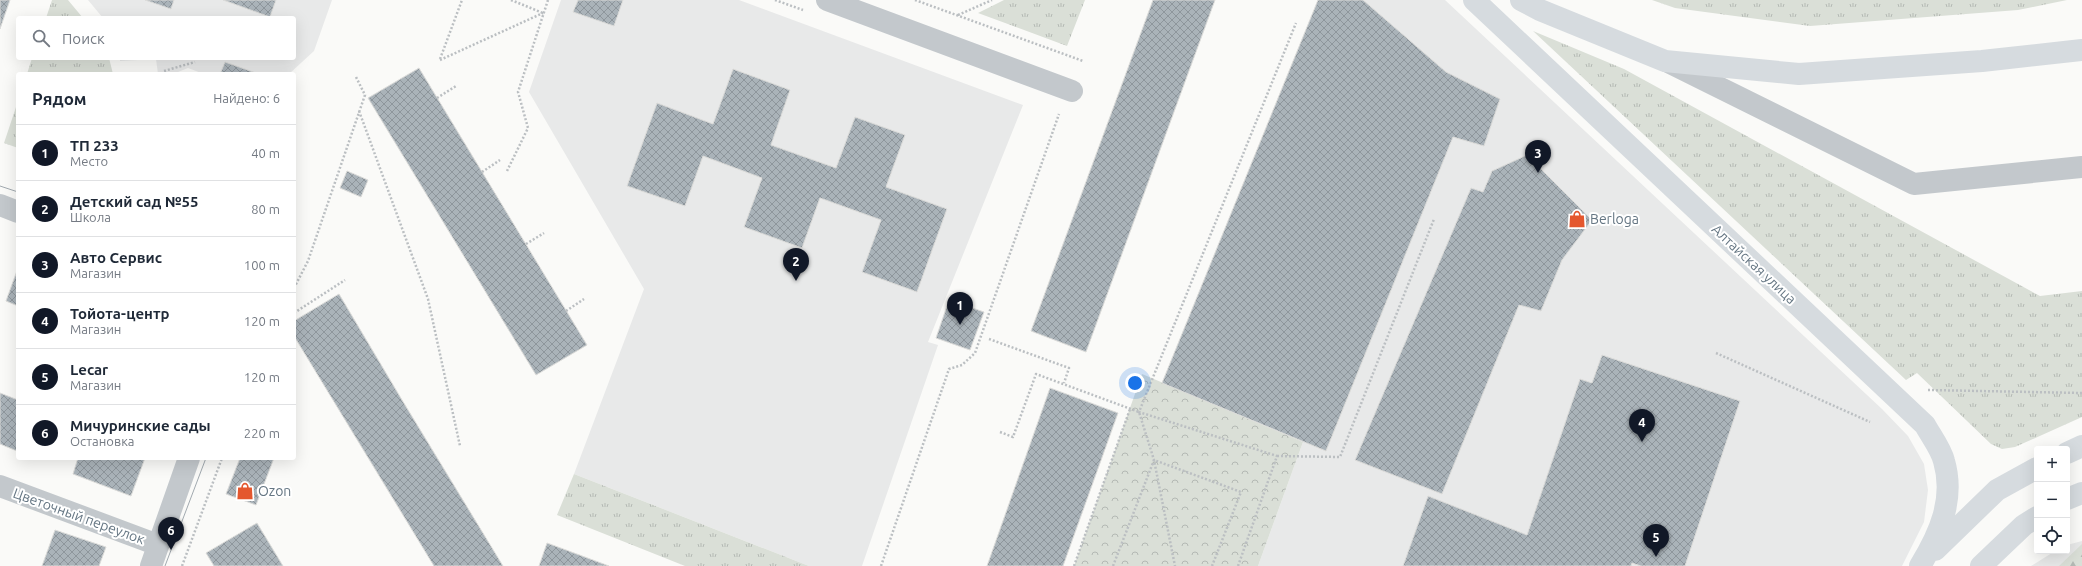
<!DOCTYPE html>
<html lang="ru">
<head>
<meta charset="utf-8">
<style>
  :root { --surface:#fff; --page:#f2f2f3; --text:#1f2937; --muted:#747a83; --line:#e0e1e3; --accent:#111827 }
  body { margin:0; font-family:Ubuntu,sans-serif; background:var(--page); color:var(--text) }
  .controls { position:absolute; right:12px; bottom:12px; display:grid; overflow:hidden; border-radius:4px; box-shadow:0 4px 16px #0002 }
  .controls button { width:36px; height:36px; display:grid; place-items:center; padding:0; border:0; border-bottom:1px solid var(--line); background:var(--surface); color:var(--text); font:20px sans-serif }
  .you { position:absolute; left:1135px; top:383px; width:14px; height:14px; margin:-10px; border:3px solid #fff; border-radius:50%; background:#1a73e8; box-shadow:0 0 0 6px #1a73e833 }
  .badge { display:grid; place-items:center; width:26px; height:26px; border-radius:50%; background:var(--accent); color:#fff; font-size:13px; font-weight:700 }
  .pin { position:absolute; translate:-50% -33px; filter:drop-shadow(0 1px 2px #0008) }
  .pin::after { content:''; position:absolute; top:21px; width:14px; height:12px; background:inherit; clip-path:polygon(0 0,100% 0,50% 100%) }
  .list { margin:0; padding:0; list-style:none }
  h2 { display:flex; justify-content:space-between; align-items:center; height:52px; margin:0; padding:0 16px; font-size:17px }
  h2 small { font-size:13px; font-weight:400; color:var(--muted) }
  .list li { display:grid; grid-template-columns:26px 1fr auto; gap:12px; align-items:center; box-sizing:border-box; height:56px; padding:0 16px; border-top:1px solid var(--line) }
  .list b { display:block; font-size:15px; white-space:nowrap }
  .list p { margin:0; font-size:13px; white-space:nowrap; color:var(--muted) }
  .list em { font-size:13px; font-style:normal; color:var(--muted) }
  .icon { flex:none; width:22px; height:22px; fill:none; stroke:currentColor; stroke-width:2; stroke-linecap:round; stroke-linejoin:round }
  .map { position:relative; flex:none; width:2082px; height:566px; overflow:hidden }
  .search { position:absolute; background:var(--surface); box-shadow:0 4px 16px #0002; left:16px; top:16px; width:280px; height:44px; display:flex; align-items:center; gap:10px; box-sizing:border-box; padding:0 14px; border-radius:4px; color:var(--muted); font-size:15px }
  .panel { position:absolute; background:var(--surface); box-shadow:0 4px 16px #0002; left:16px; top:72px; width:280px; height:388px; border-radius:4px }
  .map>svg:first-child { display:block }
  .built { fill:#e8e9e9 }
  .grass { fill:url(#grass-tufts) }
  .forest { fill:url(#forest-firs) }
  .park { fill:url(#park-crowns) }
  .building { fill:url(#building-cross-hatch); stroke:#dcdcda }
  .lines { fill:none; stroke-linecap:round; stroke-linejoin:round }
  .path { stroke:#bbbfc2; stroke-width:2.5; stroke-dasharray:2 2; stroke-linecap:butt }
  .minor { stroke:#c3c8cc; stroke-width:22 }
  .major { stroke:#d6dbdf; stroke-width:22 }
  .tram { stroke:#a2aab0; stroke-width:1 }
  .labels { text-anchor:middle; stroke-width:4; stroke-linejoin:round; paint-order:stroke }
  .poi-label { font-size:14px; fill:#657683; stroke:#fff; text-anchor:start }
  .street-label { font-size:14px; fill:#657683; stroke:#fff }
</style>
</head>
<body>
<div class="map">
<svg width="2082" height="566" viewBox="0 0 2082 566">
  <defs>
    <pattern id="grass-tufts" width="24" height="20" patternUnits="userSpaceOnUse"><rect width="24" height="20" fill="#dadfd7"/><path d="M3 7l-1-3M5 7V3M7 7l1-3M15 17l-1-3M17 17v-4M19 17l1-3" fill="none" stroke="#b4b9b4"/></pattern>
    <pattern id="forest-firs" width="22" height="20" patternUnits="userSpaceOnUse"><rect width="22" height="20" fill="#dadfd7"/><path d="M5 1l3.5 6h-7zM16 11l3.5 6h-7z" fill="#b4b9b4"/></pattern>
    <pattern id="park-crowns" width="20" height="18" patternUnits="userSpaceOnUse"><rect width="20" height="18" fill="#dadfd7"/><path d="M2 6a3 3 0 1 1 6 0M12 15a3 3 0 1 1 6 0" fill="none" stroke="#b4b9b4"/></pattern>
    <pattern id="building-cross-hatch" width="8" height="8" patternUnits="userSpaceOnUse"><rect width="8" height="8" fill="#aab3b9"/><path d="M0 0l8 8M0 8l8-8" fill="none" stroke="#8e969c"/></pattern>
  </defs>
  <rect width="100%" height="100%" fill="#fafaf8"/>
  <path class="built" d="M88 0H332L314 51 289 74H204L188 68 173 74H158L156 59 120 61V58H294V18H103Z
    M561 0H739L1023 105 928 342 938 345 862 566H809L574 474 644 289 529 92Z
    M1318 0H1445L1882 409 1908 436 1924 464 1928 490 1924 522 1902 566H1258L1303 442 1162 383Z
    M2082 541V566H2031L2055 551H2067V545Z"/>
  <path class="grass" d="M52 0H68L83 18H46Z
    M1004 0H1085L1067 46 978 13Z
    M1652 0H2067L2018 10 1810 26 1675 8Z
    M1533 31 1624 69 2040 296 2082 291V417L2015 447 2002 449 1991 444 1917 373 1906 380Z
    M32 58H109L113 74H27Z
    M18 101V148L4 143Z
    M574 474 809 566H685L557 515Z"/>
  <path class="forest" d="M2082 544V566H2059Z"/>
  <path class="park" d="M1142 374 1303 442 1258 566H1074Z"/>
  <path class="building" d="M0 0H10L0 29Z
    M145 0H174L171 9Z
    M223 0H276L270 17Z
    M578 0H623L614 26 573 12Z
    M1153 0H1215L1086 352 1031 331Z
    M1318 0H1363L1446 72 1500 99 1484 146 1453 137 1326 451 1162 383Z
    M225 62 259 74H220Z
    M419 68 587 345 536 375 368 98Z
    M733 69 790 90 771 145 836 168 855 117 905 135 886 187 947 209 917 292 862 272 881 220 820 198 802 248 744 227 762 178 703 156 685 206 627 186 657 103 713 124Z
    M1527 155 1592 220 1562 260 1541 311 1519 305 1442 494 1355 460 1471 188 1483 192 1492 171Z
    M347 171 368 180 361 197 340 188Z
    M18 268V306L6 301Z
    M339 294 402 400 503 566H434L294 336V321Z
    M949 300 984 312 970 350 936 338Z
    M1602 355 1740 401 1685 566H1641L1632 563 1631 566H1403L1428 496 1527 535 1580 379 1592 383Z
    M1050 388 1118 413 1063 566H987Z
    M0 393 18 400 17 451 0 444Z
    M78 458H145L131 496 73 474Z
    M240 458H274L256 505 226 494Z
    M257 523 283 566H214L206 553Z
    M55 530 106 547 99 566H42Z
    M547 543 566 550 609 566H539Z"/>
  <g class="lines">
    <path class="path" d="M511 0 543 13
      M775 0 803 10
      M915 0 1083 61
      M958 15 992 0
      M440 59 462 0
      M440 60 543 13
      M164 71 195 62
      M437 98 456 86
      M359 111 428 299 460 446
      M507 171 528 128 518 92 548 0
      M482 172 500 160
      M526 244 544 233
      M294 288 308 261 365 95 356 77
      M566 311 584 299
      M294 313 345 280
      M989 339 1069 368 1064 383
      M1716 353 1870 422
      M1928 390 2082 393
      M1000 432 1013 437 1036 374 1139 412 1154 460 1175 566
      M1277 456 1340 457 1434 219
      M182 566 222 458
      M881 566 949 369 962 365 975 353 1059 114
      M1074 566 1130 409
      M1113 566 1154 460 1241 492 1212 566
      M1238 566 1277 456 1139 412 1296 23"/>
    <path class="minor" d="M827 0 1072 91
      M1668 62 1914 184 2082 167
      M0 205 18 212
      M0 486 158 545
      M151 566 189 458"/>
    <path class="major" d="M1474 0 1925 425C1931 436 1941 449 1944 461 1955 499 1940 533 1920 566
      M1521 0 1540 10 1665 61 1799 74 1982 61 2082 50
      M2067 453 2082 446
      M2067 499 2082 493
      M1935 550 1997 490 2037 468
      M1981 566 2024 525 2037 517"/>
    <path class="tram" d="M0 186 18 192
      M165 566 206 458"/>
  </g>
  <defs>
    <g id="shop-bare" transform="scale(1.38)"><path d="M-5-2.5h2.3a2.7 3.5 0 0 1 5.4 0H5L5.5 6h-11ZM-1.5-2.5h3a1.5 2.3 0 0 0-3 0Z" fill="#e4572e" stroke="#fff" stroke-width="2.5" paint-order="stroke"/></g>
  </defs>
  <g fill-rule="evenodd">
    <use href="#shop-bare" x="1577" y="219"/>
    <use href="#shop-bare" x="245" y="491"/>
  </g>
  <g class="labels">
    <g class="poi-label">
      <text x="1590" y="224">Berloga</text>
      <text x="258" y="496">Ozon</text>
    </g>
    <g class="street-label">
      <text transform="translate(1754 264) rotate(43)" y="5">Алтайская улица</text>
      <text transform="translate(79 516) rotate(20)" y="5">Цветочный переулок</text>
    </g>
  </g>
</svg>
<div class="controls">
<button>+</button>
<button>−</button>
<button><svg class="icon" aria-label="locate" viewBox="0 0 24 24"><circle cx="12" cy="12" r="6"/><path d="M12 2v4M12 18v4M2 12h4M18 12h4"/></svg></button>
</div>
<div class="you"></div>
<div class="pin badge" style="left:960px;top:325px">1</div>
<div class="pin badge" style="left:796px;top:281px">2</div>
<div class="pin badge" style="left:1538px;top:173px">3</div>
<div class="pin badge" style="left:1642px;top:442px">4</div>
<div class="pin badge" style="left:1656px;top:557px">5</div>
<div class="pin badge" style="left:171px;top:550px">6</div>
<div class="search"><svg class="icon" aria-label="search" viewBox="0 0 24 24"><circle cx="10" cy="10" r="6"/><path d="M15 15l6 6"/></svg>Поиск</div>
<section class="panel">
<h2>Рядом<small>Найдено: 6</small></h2>
<ul class="list">
<li><span class="badge">1</span><div><b>ТП 233</b><p>Место</p></div><em>40 m</em></li>
<li><span class="badge">2</span><div><b>Детский сад №55</b><p>Школа</p></div><em>80 m</em></li>
<li><span class="badge">3</span><div><b>Авто Сервис</b><p>Магазин</p></div><em>100 m</em></li>
<li><span class="badge">4</span><div><b>Тойота-центр</b><p>Магазин</p></div><em>120 m</em></li>
<li><span class="badge">5</span><div><b>Lecar</b><p>Магазин</p></div><em>120 m</em></li>
<li><span class="badge">6</span><div><b>Мичуринские сады</b><p>Остановка</p></div><em>220 m</em></li>
</ul>
</section>
</div>
</body>
</html>
